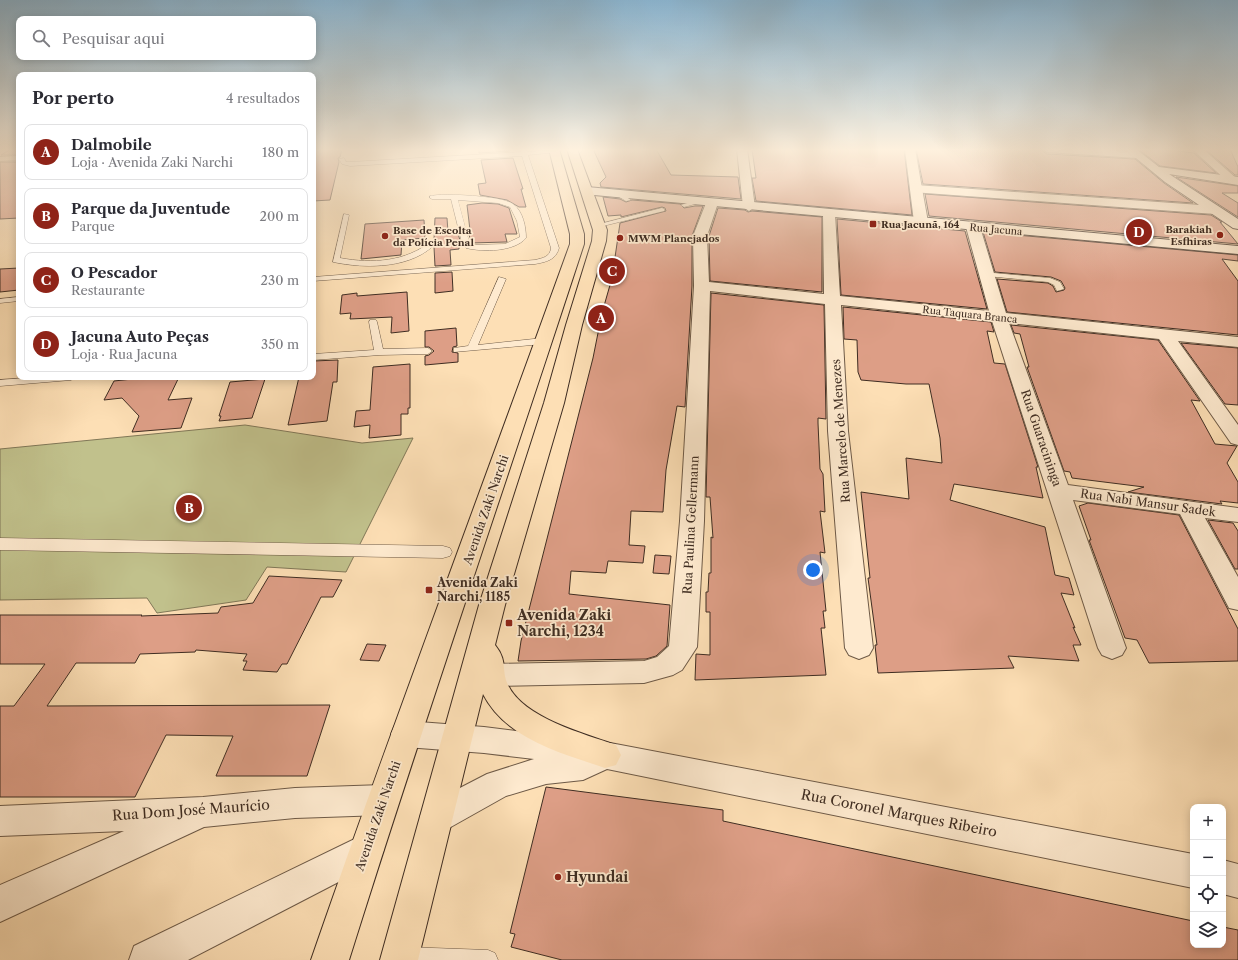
<!DOCTYPE html>
<html lang="pt">
<head>
<meta charset="utf-8">
<style>
  :root { --surface:#fff; --page:#f2f2f3; --text:#2b2b33; --muted:#7c7c81; --line:#e1e1e2; --accent:#8f2418 }
  body { margin:0; font-family:"Libre Caslon Text",serif; background:var(--page); color:var(--text) }
  .controls { position:absolute; right:12px; bottom:12px; display:grid; overflow:hidden; border-radius:8px; box-shadow:0 2px 10px #0003 }
  .controls button { width:36px; height:36px; display:grid; place-items:center; padding:0; border:0; border-bottom:1px solid var(--line); background:var(--surface); color:var(--text); font:20px sans-serif }
  .you { position:absolute; left:813px; top:570px; width:14px; height:14px; margin:-10px; border:3px solid #fff; border-radius:50%; background:#1a73e8; box-shadow:0 0 0 6px #1a73e833 }
  .badge { display:grid; place-items:center; width:26px; height:26px; border-radius:50%; background:var(--accent); color:#fff; font-size:13px; font-weight:700 }
  .pin { position:absolute; translate:-50% -50%; border:2px solid #fff; box-shadow:0 1px 4px #0006 }
  .list { margin:0; padding:0; list-style:none }
  h2 { display:flex; justify-content:space-between; align-items:center; height:52px; margin:0; padding:0 16px; font-size:17px }
  h2 small { font-size:13px; font-weight:400; color:var(--muted) }
  .list li { display:grid; grid-template-columns:26px 1fr auto; gap:12px; align-items:center; box-sizing:border-box; height:56px; margin:0 8px 8px; padding:0 8px; border:1px solid var(--line); border-radius:8px }
  .list b { display:block; font-size:15px; white-space:nowrap }
  .list p { margin:0; font-size:13px; white-space:nowrap; color:var(--muted) }
  .list em { font-size:13px; font-style:normal; color:var(--muted) }
  .icon { flex:none; width:22px; height:22px; fill:none; stroke:currentColor; stroke-width:2; stroke-linecap:round; stroke-linejoin:round }
  .map { position:relative; flex:none; width:1238px; height:960px; overflow:hidden }
  .search { position:absolute; background:var(--surface); box-shadow:0 2px 10px #0003; left:16px; top:16px; width:300px; height:44px; display:flex; align-items:center; gap:10px; box-sizing:border-box; padding:0 14px; border-radius:8px; color:var(--muted); font-size:15px }
  .panel { position:absolute; background:var(--surface); box-shadow:0 2px 10px #0003; left:16px; top:72px; width:300px; height:308px; border-radius:8px }
  .map>svg:first-child { display:block }
  .green { fill:#c1c18c; stroke:#807757 }
  .building { fill:#dd9e86; stroke:#3f2d22 }
  .lines { fill:none; stroke-linecap:round; stroke-linejoin:round }
  .service-casing { stroke:#6e5a47; stroke-width:1 }
  .pedestrian-casing { stroke:#6e5a47; stroke-width:1 }
  .minor-casing { stroke:#6e5a47; stroke-width:2 }
  .tertiary-casing { stroke:#6e5a47; stroke-width:2 }
  .secondary-casing { stroke:#3f2d22; stroke-width:2 }
  .primary-casing { stroke:#3f2d22; stroke-width:2 }
  .service { fill:#feeacf; fill-rule:evenodd }
  .pedestrian { fill:#feeacf; fill-rule:evenodd }
  .minor { fill:#feeacf; fill-rule:evenodd }
  .tertiary { fill:#feeacf; fill-rule:evenodd }
  .secondary { fill:#feeacf; fill-rule:evenodd }
  .primary { fill:#fddfb5; fill-rule:evenodd }
  .poi-dot { fill:#8f2418; stroke:#feeacf; stroke-width:1.5 }
  .labels { text-anchor:middle; stroke-width:3.5; stroke-linejoin:round; paint-order:stroke }
  .far-poi-label { font-size:10px; font-weight:bold; fill:#3f2d22; stroke:#feeacf; text-anchor:start }
  .far-street-label { font-size:10px; fill:#3f2d22; stroke:#feeacf }
  .street-label { font-size:12px; fill:#3f2d22; stroke:#feeacf }
  .poi-label { font-size:12px; font-weight:bold; fill:#3f2d22; stroke:#feeacf; text-anchor:start }
  .near-poi-label { font-size:14px; font-weight:bold; fill:#3f2d22; stroke:#feeacf; text-anchor:start }
  .near-street-label { font-size:14px; fill:#3f2d22; stroke:#feeacf }
</style>
</head>
<body>
<div class="map">
<svg width="1238" height="960" viewBox="0 0 1238 960">
  <rect width="100%" height="100%" fill="#fddfb5"/>
  <filter id="stains"><feTurbulence type="fractalNoise" baseFrequency=".005" numOctaves="4"/><feColorMatrix values="0 0 0 0 .2 0 0 0 0 .09 0 0 0 0 .02 0 0 0 .5 -.17"/></filter>
  <radialGradient id="worn" r=".72"><stop offset=".6" stop-color="#630" stop-opacity="0"/><stop offset="1" stop-color="#630" stop-opacity=".3"/></radialGradient>
  <path class="green" d="M245 425 362 443 413 438 346 572 267 567 246 600 157 613 147 598 0 600V449Z"/>
  <path class="building" d="M11 149H19V155H1Z
    M313 149H342L340 157 338 158 339 162 330 200 313 201Z
    M479 149H509L510 151 479 153Z
    M593 149H656L671 175 738 177 741 199 601 187 600 183 606 177Z
    M752 149H904L912 215 756 201 752 178H756Z
    M916 149H1023L1041 150 1047 154 1135 159 1164 183 1193 203 923 184Z
    M1138 149H1161L1194 153 1216 173 1160 166Z
    M1205 149H1230L1238 167V175H1235Z
    M513 158 523 189H521L526 207H519L507 200 480 195 478 184 486 183 481 160Z
    M0 162H19V218L0 219Z
    M1176 177 1238 186V193H1222L1238 203V217Z
    M925 194 1211 215 1222 222H1220L1238 244 929 216Z
    M603 197 620 199 626 202 632 200 680 204 684 208 695 206H703L692 236V286L685 407 677 406 666 470 663 512 631 511 629 545 645 546 643 563 608 561 606 573 571 571 569 594 670 605 667 646 656 656 646 659 518 661 521 641 593 358 602 313 612 278 620 223 666 211 665 208 662 207 621 217V215L608 216Z
    M482 203 498 204 509 208 517 234H505L507 242H505L471 243 468 230H470L467 205Z
    M718 208 745 210 748 212 752 211 822 217V292L710 281 709 236Z
    M435 218H447L448 232 457 231 462 246H459V249L450 250 451 265 435 266 434 247 438 242 434 240Z
    M837 219 965 231 987 309 841 295Z
    M424 220 425 238 402 240 401 255 361 259 365 224Z
    M983 232 1238 255V261L1222 259 1238 281V335L1007 312 997 279 1048 283 1053 286 1056 292 1064 290 1065 288 1061 281 1051 277 995 272Z
    M19 268V290L0 292V269Z
    M452 272 453 291 435 293V273Z
    M407 292 409 331 391 333 392 317 350 319 351 313 340 314 342 295 357 293V296Z
    M711 293 824 305 826 419 818 418V423L820 469 823 474 825 512 820 511 825 553 820 552 826 611H823L825 628H821L826 675 695 680 696 654 710 655V612H706V592H708L709 573H711V537L713 538 710 497H706Z
    M843 307 991 322 994 332 987 331 994 363 1005 364 1038 467H1036L1043 498 954 484 950 500 1045 527 1055 575 1069 578 1074 595 1061 593 1075 628 1073 627 1081 645H1073L1079 661 1008 656 1014 668 878 673 875 645H877L868 578H870L861 492 909 499 906 458 942 463 940 438 929 384H906L861 380 858 372 857 340 844 339Z
    M1011 325 1158 340 1200 401 1191 400 1215 444 1237 446 1227 463 1238 482V503L1220 501 1222 504 1128 492 1144 487 1072 478 1070 472 1064 471 1027 367H1029L1020 334 1014 333Z
    M456 328 457 346 453 347 452 352 458 353V362L425 365V356L429 355 434 351 429 347H425V331Z
    M1181 343 1238 348V405L1225 404Z
    M338 360 337 382H333L327 421 288 425 299 377H313V361Z
    M410 364V408H408V414H401V435L369 438 370 425 354 427 356 411 370 410 373 367Z
    M151 377H179L168 400 192 398 181 428 132 432 139 416 122 398 104 400 114 381Z
    M265 379 252 418 219 421 221 416H219L230 382Z
    M1088 503 1179 515 1238 629V661L1149 663 1137 640 1125 638 1089 540H1091L1079 506Z
    M1208 520 1233 523 1238 531V569H1235Z
    M655 555 671 556 669 574 653 573Z
    M269 576 342 580 333 597H321L287 664H282L277 672 243 670 247 661H243L247 654 196 650 195 652 140 654 135 663H76L47 706 330 705 307 776H216L233 736 166 735 135 797H0V706H14L45 664H0V615H142L141 616 218 613 221 607 253 603Z
    M367 644 386 645 379 661 360 660Z
    M546 787 723 810V821L1193 921V945H1223V927L1238 930V960H562L511 947 515 934 510 933Z"/>
  <g class="lines">
    <g class="service-casing">
      <path id="service" d="M520 149H526L527 152 555 150 558 152 528 155 559 248C556 260 546 262 535 264L313 281V277L535 260C543 258 550 257 551 248L522 156 350 166 342 164 339 159 344 158 346 162H350L521 152Z
        M19 156V160L0 161V157Z
        M616 193H620L631 200 626 201 616 195Z
        M430 196C444 193 502 196 513 204 523 211 526 227 526 238 514 252 483 252 466 248L462 243 451 199H432L430 198ZM458 200 498 203 510 207 517 221 520 237 505 244 470 245Z
        M697 200 699 201V203L684 207 681 205Z
        M662 208 664 209V211L599 227 596 225Z
        M344 214 349 215 340 258C373 264 405 262 432 241L437 242C413 269 366 269 333 262Z
        M983 272 1050 278 1060 282 1064 289 1057 291 1054 285 1048 282 986 276 982 274Z
        M499 277 506 279 478 345 543 338 547 341 543 344 454 352V348L468 346Z
        M19 297V301L0 303V299Z
        M370 320H376L377 322 383 349 428 348 432 351 428 354 380 355 313 360V354L374 350 369 322Z
        M38 377H76L71 380 0 386V380Z
        M405 947 488 950 495 953 498 960H397L395 957 398 950Z"/>
    </g>
    <g class="pedestrian-casing">
      <path id="pedestrian" d="M0 538 443 546 450 548 452 552 450 556 443 558 0 550Z"/>
    </g>
    <g class="minor-casing">
      <path id="minor" d="M737 149H747L755 207 749 211 743 207Z
        M1042 149H1093L1137 152 1142 155 1137 158 1047 152Z
        M1192 149H1203L1236 178 1238 180 1236 182H1228Z
        M916 185 1215 206 1221 210 1215 214 912 192 910 189 912 186Z
        M712 199 718 203 707 236 709 282 824 294 823 214 829 210 835 214 840 296 989 311 966 227 968 224H978L980 227 1006 313 1238 337V347L1178 341 1238 425V445L1231 443 1159 339 1009 323 1068 485 1238 508V522L1205 518 1238 577V610L1229 608 1180 514 1073 500 1126 648 1122 655 1112 659 1102 655 1098 648 992 321 841 305 848 431 873 648 869 655 859 659 849 655 845 648 828 431 825 304 710 291 704 521 697 647 682 670 673 675 644 683 490 686 480 683 476 675 480 667 490 664 644 661 657 657 669 646 680 521 694 286 693 236 706 203Z
        M383 785 395 790 399 800 395 810 383 815 295 818 204 827 0 922V885L124 831 0 836V806L203 797 295 788Z"/>
    </g>
    <g class="tertiary-casing">
      <path id="tertiary" d="M905 149H915L928 222 926 225H916L914 222Z
        M406 721 484 727 605 742 1193 854V888L607 769 583 780 546 784 506 796 449 828 437 832 425 828 420 817 425 806 487 774 534 759 484 753 406 747 395 743 391 734 395 725Z
        M367 833 379 837 384 849 379 861 188 960H129L134 946Z
        M1223 860 1238 864V898L1223 894Z"/>
    </g>
    <g class="secondary-casing">
      <path id="secondary" d="M1125 149H1136L1159 167 1238 177V185L1169 174 1238 219V229L1233 228 1165 182Z
        M587 187 1238 246V254L583 194 581 191Z"/>
    </g>
    <g class="primary-casing">
      <path id="primary" d="M549 149H559L584 234V244C506 483 424 720 349 960H311C394 720 484 483 570 244V234Z
        M567 149H577L607 230 606 241 582 325 564 403 505 605 495 645C508 661 501 670 508 685 523 718 585 734 616 745L621 755 616 765 605 768C561 753 506 739 483 694L418 960H380L479 605 544 403 566 325 592 241 593 230Z"/>
    </g>
    <use href="#service" class="service"/>
    <use href="#pedestrian" class="pedestrian"/>
    <use href="#minor" class="minor"/>
    <use href="#tertiary" class="tertiary"/>
    <use href="#secondary" class="secondary"/>
    <use href="#primary" class="primary"/>
  </g>
  <linearGradient id="sky" x2="0" y2="1"><stop stop-color="#8bb7d4"/><stop offset="0.53" stop-color="#fef1de"/><stop offset="1" stop-color="#fef1de" stop-opacity="0"/></linearGradient>
  <rect width="1238" height="283" fill="url(#sky)"/>
  <g class="poi-dot">
    <rect x="869" y="220" width="8" height="8" rx="2"/>
    <circle cx="1220" cy="235" r="4"/>
    <circle cx="385" cy="236" r="4"/>
    <circle cx="620" cy="238" r="4"/>
    <rect x="425" y="586" width="8" height="8" rx="2"/>
    <rect x="505" y="619" width="8" height="8" rx="2"/>
    <circle cx="558" cy="877" r="4"/>
  </g>
  <g class="labels">
    <g class="far-poi-label">
      <text x="881" y="228">Rua Jacunã, 164</text>
      <text x="1212" y="233" text-anchor="end">Barakiah<tspan x="1212" dy="12">Esfhiras</tspan></text>
      <text x="393" y="234">Base de Escolta<tspan x="393" dy="12">da Polícia Penal</tspan></text>
      <text x="628" y="242">MWM Planejados</text>
    </g>
    <g class="far-street-label">
      <text transform="translate(996 229) rotate(5)" y="4">Rua Jacuna</text>
      <text transform="translate(970 314) rotate(6)" y="4">Rua Taquara Branca</text>
    </g>
    <g class="street-label">
      <text transform="translate(841 431) rotate(-94)" y="4">Rua Marcelo de Menezes</text>
      <text transform="translate(1041 438) rotate(71)" y="4">Rua Guaracininga</text>
      <text transform="translate(1148 503) rotate(8)" y="4">Rua Nabi Mansur Sadek</text>
      <text transform="translate(486 510) rotate(-71)" y="4">Avenida Zaki Narchi</text>
      <text transform="translate(691 525) rotate(-87)" y="4">Rua Paulina Gellermann</text>
      <text transform="translate(378 816) rotate(-71)" y="4">Avenida Zaki Narchi</text>
    </g>
    <g class="poi-label">
      <text x="437" y="587">Avenida Zaki<tspan x="437" dy="14">Narchi, 1185</tspan></text>
    </g>
    <g class="near-poi-label">
      <text x="517" y="620">Avenida Zaki<tspan x="517" dy="16">Narchi, 1234</tspan></text>
      <text x="566" y="882">Hyundai</text>
    </g>
    <g class="near-street-label">
      <text transform="translate(191 810) rotate(-4)" y="5">Rua Dom José Maurício</text>
      <text transform="translate(899 813) rotate(11)" y="5">Rua Coronel Marques Ribeiro</text>
    </g>
  </g>
  <rect width="100%" height="100%" filter="url(#stains)"/>
  <rect width="100%" height="100%" fill="url(#worn)"/>
</svg>
<div class="controls">
<button>+</button>
<button>−</button>
<button><svg class="icon" aria-label="locate" viewBox="0 0 24 24"><circle cx="12" cy="12" r="6"/><path d="M12 2v4M12 18v4M2 12h4M18 12h4"/></svg></button>
<button><svg class="icon" aria-label="layers" viewBox="0 0 24 24"><path d="M12 4l9 5-9 5-9-5zM3 14l9 5 9-5"/></svg></button>
</div>
<div class="you"></div>
<div class="pin badge" style="left:601px;top:318px">A</div>
<div class="pin badge" style="left:189px;top:508px">B</div>
<div class="pin badge" style="left:612px;top:271px">C</div>
<div class="pin badge" style="left:1139px;top:232px">D</div>
<div class="search"><svg class="icon" aria-label="search" viewBox="0 0 24 24"><circle cx="10" cy="10" r="6"/><path d="M15 15l6 6"/></svg>Pesquisar aqui</div>
<section class="panel">
<h2>Por perto<small>4 resultados</small></h2>
<ul class="list">
<li><span class="badge">A</span><div><b>Dalmobile</b><p>Loja · Avenida Zaki Narchi</p></div><em>180 m</em></li>
<li><span class="badge">B</span><div><b>Parque da Juventude</b><p>Parque</p></div><em>200 m</em></li>
<li><span class="badge">C</span><div><b>O Pescador</b><p>Restaurante</p></div><em>230 m</em></li>
<li><span class="badge">D</span><div><b>Jacuna Auto Peças</b><p>Loja · Rua Jacuna</p></div><em>350 m</em></li>
</ul>
</section>
</div>
</body>
</html>
